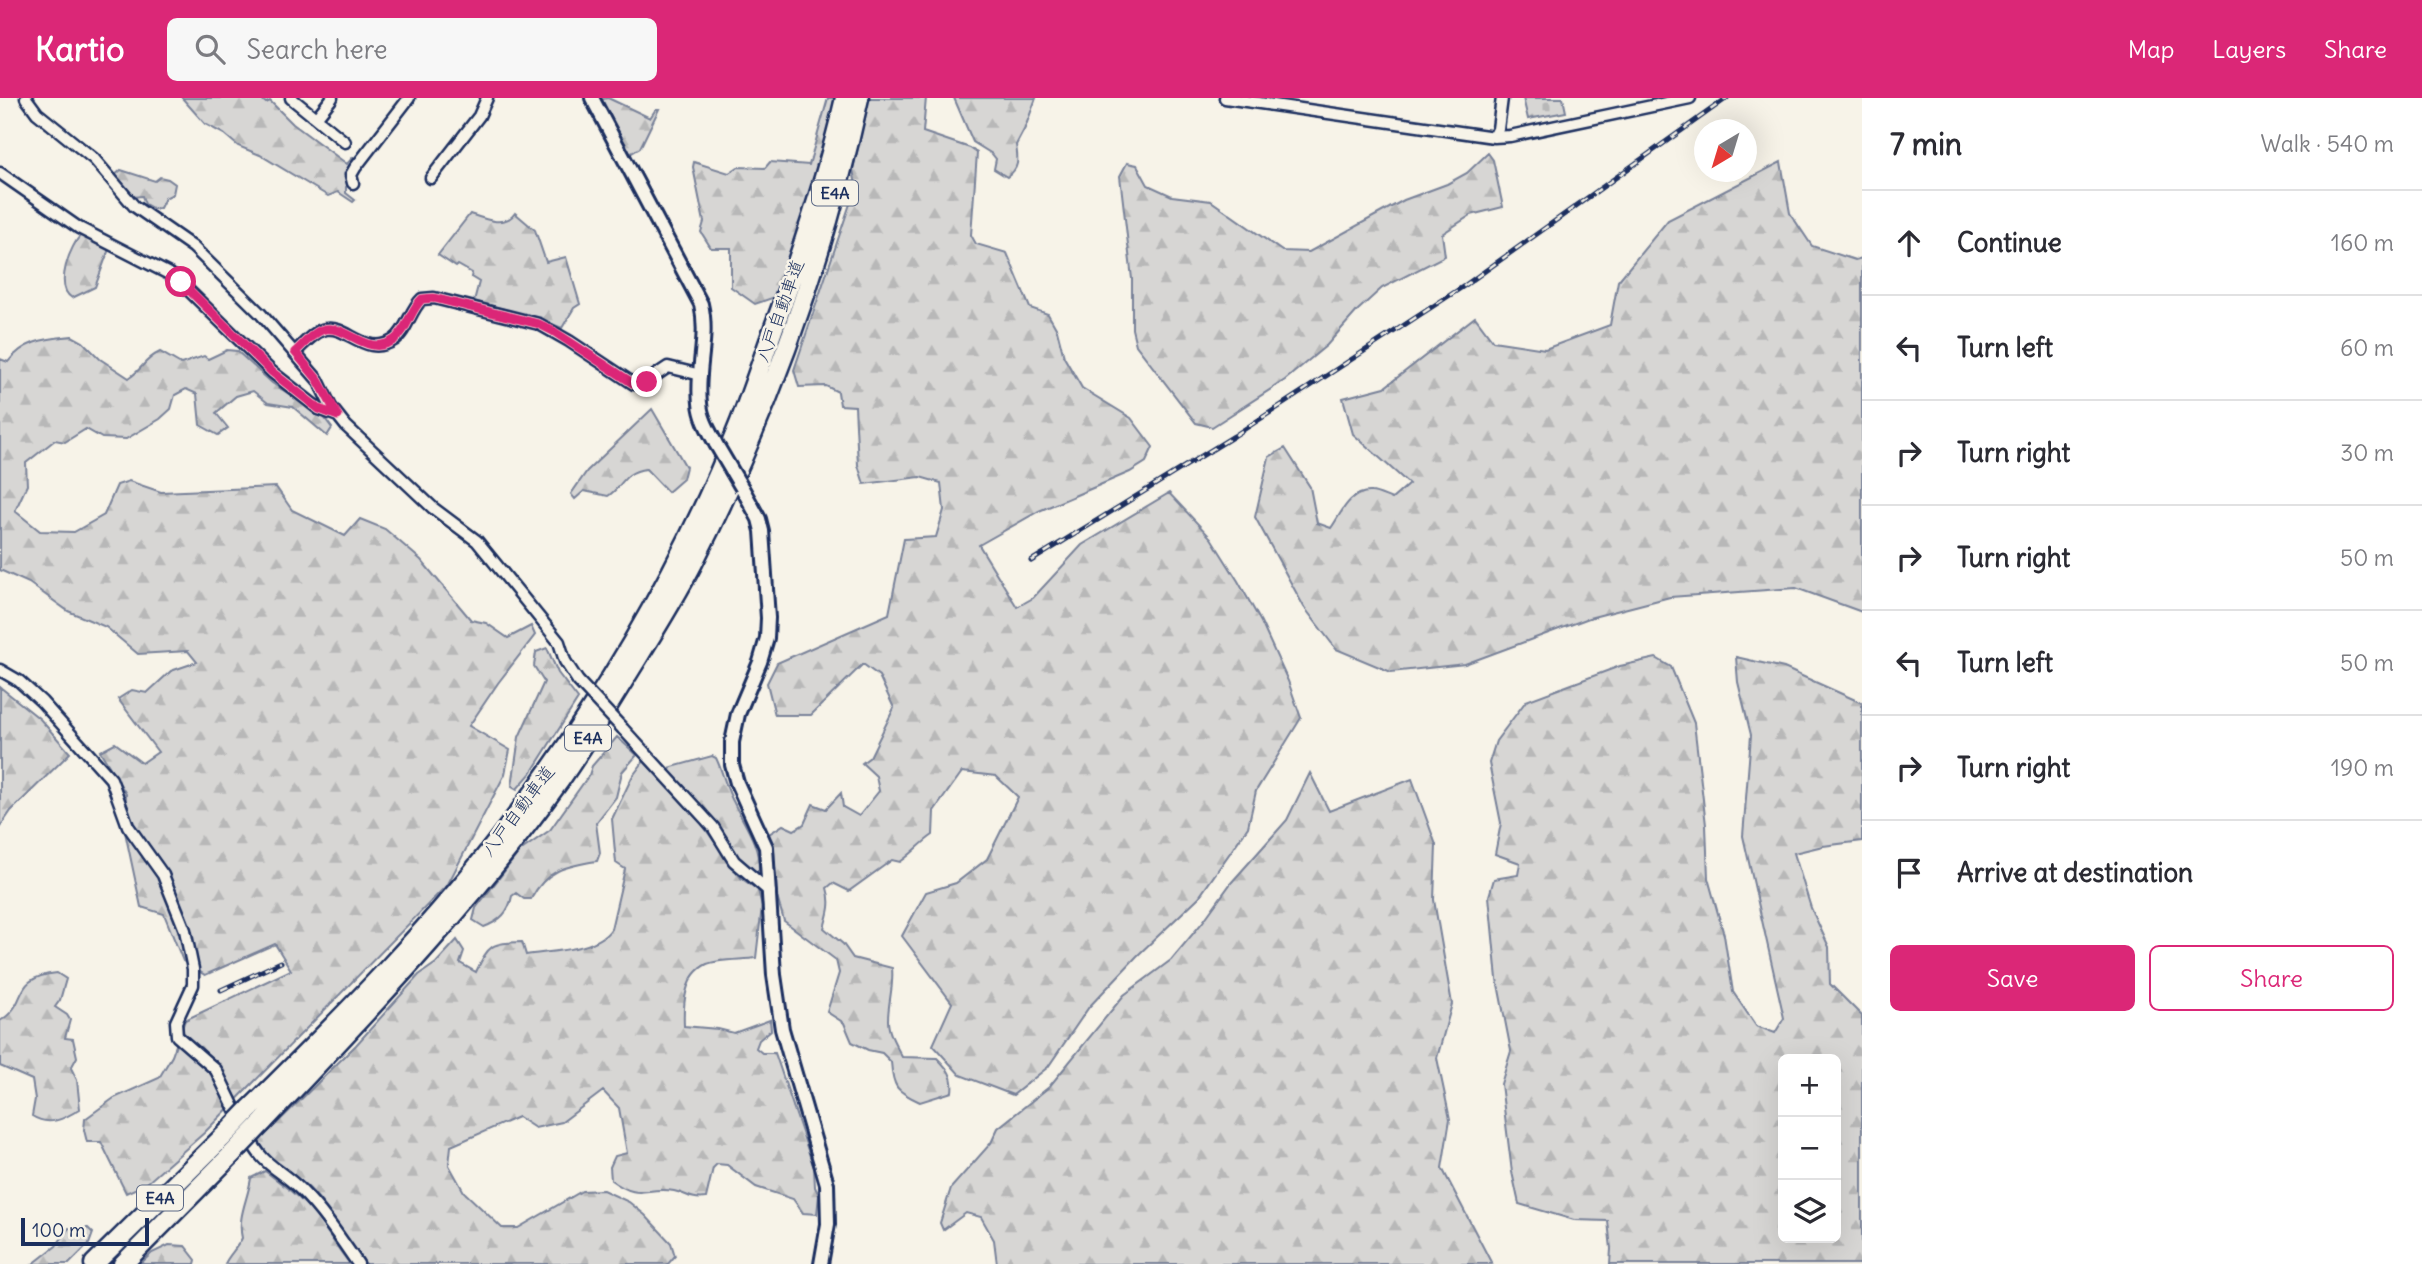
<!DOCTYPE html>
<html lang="en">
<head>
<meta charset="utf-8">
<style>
  :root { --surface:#fff; --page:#f7f7f7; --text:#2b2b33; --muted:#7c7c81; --line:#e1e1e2; --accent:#db2777 }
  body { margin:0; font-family:Delius,"Klee One",sans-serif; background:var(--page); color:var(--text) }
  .controls { position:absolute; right:21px; bottom:21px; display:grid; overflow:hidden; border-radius:10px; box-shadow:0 7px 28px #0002 }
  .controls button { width:63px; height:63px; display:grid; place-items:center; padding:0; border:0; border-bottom:2px solid var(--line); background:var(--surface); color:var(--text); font:35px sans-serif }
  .compass { position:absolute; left:1694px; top:21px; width:63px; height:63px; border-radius:50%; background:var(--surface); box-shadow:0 7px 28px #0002; rotate:218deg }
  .scale { position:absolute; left:21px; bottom:18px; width:128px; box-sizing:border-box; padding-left:7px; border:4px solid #1b2f5e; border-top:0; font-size:19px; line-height:24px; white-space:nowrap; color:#1b2f5e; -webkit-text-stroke:5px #f7f3e8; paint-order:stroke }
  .stop { position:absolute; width:21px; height:21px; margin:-16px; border:5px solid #db2777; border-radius:50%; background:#fff }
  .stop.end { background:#db2777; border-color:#fff; box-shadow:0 2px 7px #0008 }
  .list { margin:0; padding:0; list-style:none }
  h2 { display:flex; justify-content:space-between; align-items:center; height:91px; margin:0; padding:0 28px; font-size:30px }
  h2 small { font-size:23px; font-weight:400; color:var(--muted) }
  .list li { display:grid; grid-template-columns:46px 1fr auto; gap:21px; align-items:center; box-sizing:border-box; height:105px; padding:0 28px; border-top:2px solid var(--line) }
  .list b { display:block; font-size:26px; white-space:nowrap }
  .list em { font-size:23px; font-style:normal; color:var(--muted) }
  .actions { display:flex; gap:14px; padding:21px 28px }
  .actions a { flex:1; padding:16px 0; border:2px solid var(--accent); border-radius:10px; text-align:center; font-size:24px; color:var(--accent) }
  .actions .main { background:var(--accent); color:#fff }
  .icon { flex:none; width:38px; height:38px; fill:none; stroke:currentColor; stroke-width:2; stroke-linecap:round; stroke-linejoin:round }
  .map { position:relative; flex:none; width:1862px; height:1166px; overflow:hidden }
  header { display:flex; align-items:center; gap:42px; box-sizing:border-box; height:98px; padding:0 35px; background:var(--accent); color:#fff }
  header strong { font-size:33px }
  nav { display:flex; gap:38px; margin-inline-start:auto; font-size:24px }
  .search { width:490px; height:63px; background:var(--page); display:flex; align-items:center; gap:18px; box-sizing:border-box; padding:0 24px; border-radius:10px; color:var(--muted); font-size:26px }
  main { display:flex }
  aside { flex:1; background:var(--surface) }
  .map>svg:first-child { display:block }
  .forest { fill:url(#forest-firs); stroke:#798299; stroke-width:2; fill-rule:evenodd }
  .cemetery { fill:url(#cemetery-stones); stroke:#798299; stroke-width:2 }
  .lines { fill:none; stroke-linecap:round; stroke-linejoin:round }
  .minor-casing { stroke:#1b2f5e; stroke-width:15 }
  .tertiary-casing { stroke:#1b2f5e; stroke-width:18 }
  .motorway-casing { stroke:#1b2f5e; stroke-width:23 }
  .minor { stroke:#f7f3e8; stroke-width:10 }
  .tertiary { stroke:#f7f3e8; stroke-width:12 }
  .motorway { stroke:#f7f3e8; stroke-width:18 }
  .rail-casing { stroke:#1b2f5e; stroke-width:5 }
  .rail { stroke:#f7f3e8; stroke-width:2.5; stroke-dasharray:8; stroke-linecap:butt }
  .minor-bridge-casing { stroke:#1b2f5e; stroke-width:15; stroke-linecap:butt }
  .tertiary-bridge-casing { stroke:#1b2f5e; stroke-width:18; stroke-linecap:butt }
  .motorway-bridge-casing { stroke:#1b2f5e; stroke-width:23; stroke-linecap:butt }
  .minor-bridge { stroke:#f7f3e8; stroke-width:10 }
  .tertiary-bridge { stroke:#f7f3e8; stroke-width:12 }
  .motorway-bridge { stroke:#f7f3e8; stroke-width:18 }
  .route { stroke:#db2777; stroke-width:9 }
  .labels { text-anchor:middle; stroke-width:5; stroke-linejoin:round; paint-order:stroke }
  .shield { fill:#f7f3e8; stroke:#5d6a87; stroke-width:2 }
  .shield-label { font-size:16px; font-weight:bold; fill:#1b2f5e }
  .street-label { font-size:18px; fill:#1b2f5e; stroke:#f7f3e8 }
</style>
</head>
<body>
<header>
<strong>Kartio</strong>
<div class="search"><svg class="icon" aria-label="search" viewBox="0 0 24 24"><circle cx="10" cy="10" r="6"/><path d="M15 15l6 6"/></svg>Search here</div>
<nav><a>Map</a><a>Layers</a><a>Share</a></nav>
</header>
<main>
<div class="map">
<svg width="1862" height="1166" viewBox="0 0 1862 1166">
  <defs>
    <pattern id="forest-firs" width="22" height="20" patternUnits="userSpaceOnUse" patternTransform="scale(1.75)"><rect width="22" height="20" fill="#d7d6d4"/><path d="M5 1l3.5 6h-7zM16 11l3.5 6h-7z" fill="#b8b8b8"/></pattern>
    <pattern id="cemetery-stones" width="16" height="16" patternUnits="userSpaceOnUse" patternTransform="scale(1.75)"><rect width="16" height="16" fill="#d7d6d4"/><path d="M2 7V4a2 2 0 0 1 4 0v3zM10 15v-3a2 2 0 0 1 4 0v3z" fill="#b8b8b8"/></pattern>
  </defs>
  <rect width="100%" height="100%" fill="#f7f3e8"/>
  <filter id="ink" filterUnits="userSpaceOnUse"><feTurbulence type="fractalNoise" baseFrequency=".0143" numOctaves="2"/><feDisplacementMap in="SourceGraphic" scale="14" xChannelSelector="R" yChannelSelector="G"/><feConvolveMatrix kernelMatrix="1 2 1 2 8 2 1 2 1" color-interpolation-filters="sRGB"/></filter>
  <g filter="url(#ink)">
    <path class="forest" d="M182 0H260L266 5 270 3 293 26 347 66 353 59 356 61 350 83 346 89V95L355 102 353 104 338 94 328 98 260 57 238 48 224 36 205 26Z
      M608 0 650 20 656 11H659L640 50 628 57 605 12 602 1Z
      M828 0H837L824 52 778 198 755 206 731 189V150H711L701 134 704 124 693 69 694 64 729 75 738 69 765 70 770 64 809 67Z
      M869 0H926L923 34 970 50 977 55 971 137 976 146 1007 155 1030 210 1048 216 1057 232 1064 259 1082 290 1131 320 1153 349 1146 364 1130 374 1039 413 979 447 1017 509 1033 500 1082 447 1169 395 1211 440 1238 483 1261 524 1288 583 1301 620 1256 693 1248 729 1199 799 1137 858 1089 909 1048 969 1013 997 960 977 933 947 952 905 902 838 926 794 956 785 987 761 1018 699 996 678 962 674 934 713 933 737C921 745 912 756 900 764L892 762 849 793 833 785 827 790C832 805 828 816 824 830L843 846 853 860 892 870C894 888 888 904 888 922 888 935 896 947 902 959L937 960C948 971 954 978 952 994L920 1004C896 993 893 990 891 964L882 955 868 952 852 944 844 925 827 914 839 875 836 862 784 823 777 799 774 754 769 736 783 727 794 732 804 726 813 706 826 711 841 695 843 709 859 718 879 693 876 678 862 665 870 659 894 610 879 578 863 566 811 617H775L767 585 777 565 889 516 904 441 936 439 944 412 941 385 920 379 864 386 858 367 855 308 840 307 838 294 826 288 799 289 794 272 856 88 853 71Z
      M954 0H1036L1025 30 1016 47C1018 61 1020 70 1007 79L994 71 996 61 992 56 973 44Z
      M1488 55 1493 62 1503 109 1471 117 1442 136 1445 158 1382 190 1358 212 1327 247 1285 282 1212 329 1196 325 1136 247 1132 231V181L1120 78 1127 65 1137 67 1148 87 1172 98 1211 103 1282 153 1309 154 1404 102 1447 86 1467 75Z
      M1781 64 1790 115 1812 148 1855 162 1862 160V514L1796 490 1670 499 1589 520 1465 566 1391 574 1336 551 1304 509 1255 419 1269 359 1285 350 1310 389 1317 425 1331 430C1341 416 1349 393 1371 394 1377 394 1386 399 1392 401L1409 386 1353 336 1343 300 1385 289 1475 219 1493 243 1545 251 1610 227 1618 183 1668 122Z
      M121 72 155 83 160 79 168 81 175 86 173 96 165 100 160 110 154 111 145 106 142 98 133 99 113 79Z
      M515 115 535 132 546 164 566 159 580 206 574 210 562 230 537 220 474 203 479 184 471 179 472 175 458 167 456 169 438 157 470 116C484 121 505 130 515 115Z
      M82 136 109 151 95 189 72 200C54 189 70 147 82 136Z
      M72 238 83 244 100 261 129 280C143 271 143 262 160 254L181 266 204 258 208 261 227 252 237 253 272 285 323 318 332 330 327 338 293 309 268 305 253 293 236 298 216 315 228 330 218 337 200 327 197 296 186 291 175 297 171 311 160 321 126 341 102 340 86 331 65 344 55 342 26 365 27 387 15 413 40 433 74 434 104 417 117 387 129 383 161 394 276 389 292 412 345 438 360 421 385 431 421 462 471 522 486 525 508 540 531 528 535 537 498 585 469 628 510 652 505 676 448 786 204 1035 146 1086 126 1095 101 1044H87L84 1032 85 1021 114 1000 159 980 172 958 185 922 291 872 275 846 205 877 183 863 164 816 141 809 125 734 126 696 100 653 115 645 142 665 158 654 118 601 132 592 147 595 171 573 197 564 188 553 138 556 106 529 68 513 29 485 0 472V261L8 264C25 242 45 241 72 238Z
      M652 311 686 369 683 381 668 394 646 371C622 374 624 388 608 398L584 393 575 401 571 396 587 373Z
      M547 550 558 575 578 601 531 675 517 691 512 688 519 639 544 584 534 568 536 554Z
      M1736 559 1784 570 1862 605V743L1823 748 1794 755 1811 810 1829 849 1830 886 1862 918V1166H1610L1611 1151 1608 1123 1574 1122 1519 1106 1512 1074 1501 986 1511 953 1497 881 1489 798 1494 781 1518 777 1520 765 1495 756 1501 725 1489 665 1496 643 1526 603 1620 568 1656 560 1671 569 1694 625 1706 727 1708 780 1724 837 1733 894 1756 928 1775 935 1784 920 1743 738 1751 637 1738 584ZM1783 961H1836V1140H1783Z
      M0 589 40 621 70 655 11 713 0 729Z
      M617 639 637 657 622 674 616 699 596 725 600 755 597 763C565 768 546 772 531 801H524L516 795 512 798C509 814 500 823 484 829L473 822 476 810 520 753 550 732 589 677 592 668Z
      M712 658 716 660C723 674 726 691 734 705 745 728 759 745 759 771L756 775 738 762 669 673 672 669Z
      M644 663 701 725 741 780 758 792 762 808 756 860C744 862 718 861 707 866 684 877 683 906 684 928L718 931 734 935 770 922 771 932 759 942 756 950 762 955H775L814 1070 815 1089 819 1097 817 1116 803 1115 793 1101 756 1089 727 1067 717 1066 713 1070 706 1100C690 1102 688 1096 674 1093 644 1088 641 1104 611 1082L610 1069 615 1058 627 1055 619 1010 603 993 562 1024 535 1030 518 1019 451 1048 449 1067 464 1094 502 1130H518L582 1093 603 1092 629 1104 645 1117 671 1145 675 1158 668 1166H366C348 1141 331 1113 310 1091 291 1072 270 1067 259 1043L356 947 419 877 436 865 457 842 464 853 460 865 476 874C489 846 491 845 522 844L526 857C549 853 597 853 611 831L625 771 616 765 612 721 632 679Z
      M1310 675 1329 713 1412 681 1436 747 1434 802 1452 906 1437 960 1450 1021 1442 1070 1492 1166H997L994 1142 981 1119 966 1115 943 1132 940 1125 951 1090 991 1045 998 1030 1049 989 1124 897 1171 862 1202 825 1231 785 1287 722Z
      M57 875 66 881 60 902 55 909 67 917 70 922 65 940 73 941 77 959 71 970 77 982 80 1011C64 1021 49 1029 32 1018L35 1001 32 982 0 968V923C31 904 9 880 57 875Z
      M265 1073C282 1086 300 1099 314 1116 327 1132 337 1150 350 1166H225C227 1159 238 1149 242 1140 237 1119 248 1101 251 1080Z
      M69 1130H88L93 1135 89 1146 69 1166H33L56 1148Z
      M169 1147 185 1148 196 1162 195 1166H140L152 1155Z"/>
    <path class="cemetery" d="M1523 0H1563L1566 14 1528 21Z"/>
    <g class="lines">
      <g class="minor-casing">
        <path id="minor" d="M26 0 37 15 94 61 134 108 193 149 260 215 318 282 331 309 346 328 433 410 477 443 559 544 565 563 578 583
          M291 0 345 44
          M1225 0 1494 39 1510 38 1690 0
          M316 20 332 0
          M1494 39 1498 31 1502 0
          M0 75 79 130 175 179 272 274 319 311 338 318
          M431 80 479 18 487 0
          M353 85 351 77 355 70 409 0
          M295 254C304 246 314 233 326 231 347 227 366 260 394 242 407 233 410 212 422 201L434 200 539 226 569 243 634 286 647 283 668 269 701 277
          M0 572 19 583 42 604 111 681 128 728 163 777 185 832 193 871V887L176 924 177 938 216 972 241 1024
          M623 631 713 729 734 763 770 794
          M248 1037C263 1069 278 1069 301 1092 323 1114 340 1140 358 1166"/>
      </g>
      <g class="tertiary-casing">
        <path id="tertiary" d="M592 0 701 206C709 240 696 271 700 305 701 320 709 333 716 346
          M742 390 759 421 762 433 768 520 767 540 760 564 738 616 732 644V667L737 685 766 749 774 877 782 931 827 1086 828 1126 821 1166"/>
      </g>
      <g class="motorway-casing">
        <path id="motorway" d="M250 1011C343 919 434 828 512 724 604 602 684 466 740 324 752 293 763 260 774 229 802 153 827 78 845 0
          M263 1024C367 914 472 805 560 682 581 652 600 621 619 590 644 549 671 508 693 465 767 319 824 161 859 0
          M94 1166 227 1035
          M123 1166 239 1049"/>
      </g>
      <use href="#minor" class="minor"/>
      <use href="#tertiary" class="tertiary"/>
      <use href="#motorway" class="motorway"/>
      <g class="rail-casing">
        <path id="rail" d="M1031 463 1234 338 1464 188 1727 0
          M221 892 281 864"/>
      </g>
      <use href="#rail" class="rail"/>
      <g class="minor-bridge-casing">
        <path id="minor-bridge" d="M578 583 623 631"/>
      </g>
      <g class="tertiary-bridge-casing">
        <path id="tertiary-bridge" d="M716 346 742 390"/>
      </g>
      <g class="motorway-bridge-casing">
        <path id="motorway-bridge" d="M227 1035 250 1011
          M239 1049 263 1024"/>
      </g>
      <use href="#minor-bridge" class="minor-bridge"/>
      <use href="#tertiary-bridge" class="tertiary-bridge"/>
      <use href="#motorway-bridge" class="motorway-bridge"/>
    </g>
  </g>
  <g class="lines" filter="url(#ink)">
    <path class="route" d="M181 184 272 274 319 311 338 318 318 282 295 254C304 246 314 233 325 231 348 227 367 260 394 242 407 233 410 212 422 201L434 200 539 226 553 233 634 286 647 284"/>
  </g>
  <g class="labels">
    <g class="shield">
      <rect x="812" y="82.5" width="46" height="25" rx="5"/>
      <rect x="565" y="627.5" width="46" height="25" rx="5"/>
      <rect x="137" y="1087.5" width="46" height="25" rx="5"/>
    </g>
    <g class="shield-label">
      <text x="835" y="101">E4A</text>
      <text x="588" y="646">E4A</text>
      <text x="160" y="1106">E4A</text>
    </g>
    <g class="street-label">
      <text transform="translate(780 213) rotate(-70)" y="6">八戸自動車道</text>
      <text transform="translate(518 713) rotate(-53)" y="6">八戸自動車道</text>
    </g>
  </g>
</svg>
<div class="controls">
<button>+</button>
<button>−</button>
<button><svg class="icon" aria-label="layers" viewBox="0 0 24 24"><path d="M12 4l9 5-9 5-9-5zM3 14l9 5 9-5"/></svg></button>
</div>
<svg class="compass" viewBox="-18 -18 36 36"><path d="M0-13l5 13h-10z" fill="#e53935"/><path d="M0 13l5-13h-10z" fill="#7c7c81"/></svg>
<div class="scale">100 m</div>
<div class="stop" style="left:181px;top:184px"></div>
<div class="stop end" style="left:647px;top:284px"></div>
</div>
<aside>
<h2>7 min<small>Walk · 540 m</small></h2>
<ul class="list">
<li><svg class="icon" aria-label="ahead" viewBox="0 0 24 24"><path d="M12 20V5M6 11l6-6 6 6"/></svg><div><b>Continue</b></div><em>160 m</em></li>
<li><svg class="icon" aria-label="left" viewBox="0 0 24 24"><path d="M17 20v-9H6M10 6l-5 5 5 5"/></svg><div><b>Turn left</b></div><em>60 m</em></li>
<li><svg class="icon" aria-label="right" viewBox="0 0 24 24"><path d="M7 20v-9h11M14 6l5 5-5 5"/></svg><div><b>Turn right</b></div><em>30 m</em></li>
<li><svg class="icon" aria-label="right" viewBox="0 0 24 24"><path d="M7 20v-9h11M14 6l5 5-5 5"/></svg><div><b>Turn right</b></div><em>50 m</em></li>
<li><svg class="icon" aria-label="left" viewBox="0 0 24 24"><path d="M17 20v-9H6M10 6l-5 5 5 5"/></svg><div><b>Turn left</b></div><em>50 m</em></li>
<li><svg class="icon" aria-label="right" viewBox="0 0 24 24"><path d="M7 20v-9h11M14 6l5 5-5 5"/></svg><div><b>Turn right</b></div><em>190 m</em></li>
<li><svg class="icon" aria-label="arrive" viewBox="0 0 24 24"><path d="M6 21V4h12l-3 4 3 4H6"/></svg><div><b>Arrive at destination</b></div></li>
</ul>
<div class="actions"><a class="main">Save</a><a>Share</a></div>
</aside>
</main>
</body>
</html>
